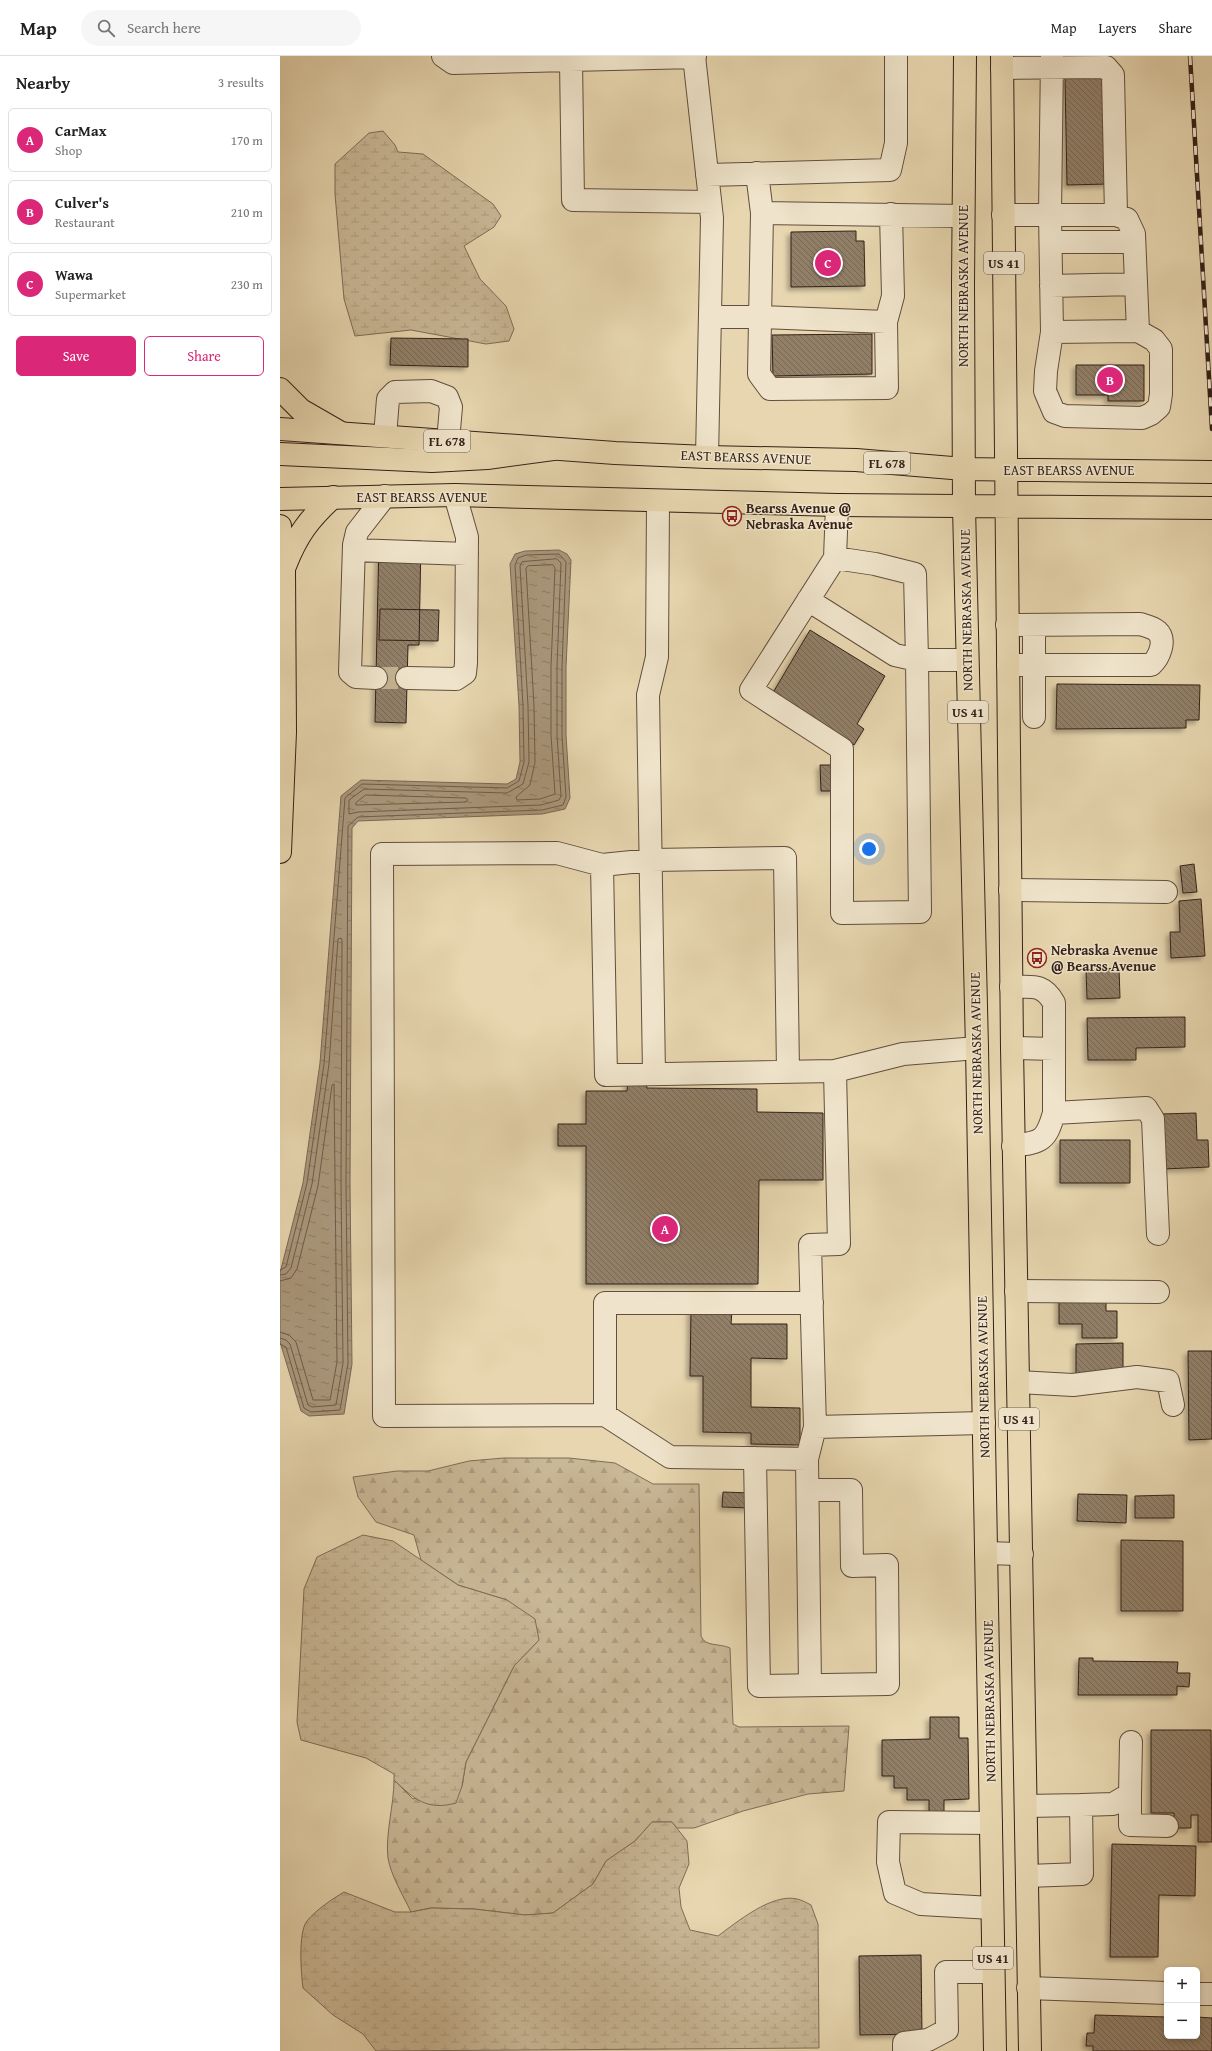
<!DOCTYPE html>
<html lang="en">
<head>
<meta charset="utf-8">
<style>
  :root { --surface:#fff; --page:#f6f6f6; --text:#222; --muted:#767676; --line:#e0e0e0; --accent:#db2777 }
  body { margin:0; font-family:"Gentium Book Plus",serif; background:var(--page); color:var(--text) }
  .controls { position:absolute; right:12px; bottom:12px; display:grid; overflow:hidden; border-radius:6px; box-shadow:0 2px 6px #0003 }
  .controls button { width:36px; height:36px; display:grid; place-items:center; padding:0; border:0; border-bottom:1px solid var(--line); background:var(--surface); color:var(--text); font:20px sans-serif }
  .you { position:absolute; left:589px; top:793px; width:14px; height:14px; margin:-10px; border:3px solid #fff; border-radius:50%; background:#1a73e8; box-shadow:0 0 0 6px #1a73e833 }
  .badge { display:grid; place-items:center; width:26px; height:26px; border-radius:50%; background:var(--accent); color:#fff; font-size:13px; font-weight:700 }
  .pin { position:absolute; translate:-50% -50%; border:2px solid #fff; box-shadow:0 1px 4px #0006 }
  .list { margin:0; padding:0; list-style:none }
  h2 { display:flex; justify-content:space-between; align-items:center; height:52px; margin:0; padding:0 16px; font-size:17px }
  h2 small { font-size:13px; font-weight:400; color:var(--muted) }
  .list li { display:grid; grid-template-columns:26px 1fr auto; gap:12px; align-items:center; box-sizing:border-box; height:64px; margin:0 8px 8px; padding:0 8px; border:1px solid var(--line); border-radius:6px }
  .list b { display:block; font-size:15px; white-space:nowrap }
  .list p { margin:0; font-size:13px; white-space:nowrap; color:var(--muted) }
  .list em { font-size:13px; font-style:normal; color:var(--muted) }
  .actions { display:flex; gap:8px; padding:12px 16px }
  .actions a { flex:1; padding:9px 0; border:1px solid var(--accent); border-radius:6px; text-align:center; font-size:14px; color:var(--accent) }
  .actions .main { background:var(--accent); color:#fff }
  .icon { flex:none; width:22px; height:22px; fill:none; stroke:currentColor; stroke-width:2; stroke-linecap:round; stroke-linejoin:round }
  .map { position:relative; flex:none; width:932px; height:1995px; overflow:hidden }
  header { display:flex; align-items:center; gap:24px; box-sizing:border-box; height:56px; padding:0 20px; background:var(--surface); border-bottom:1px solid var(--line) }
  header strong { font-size:19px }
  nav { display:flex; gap:22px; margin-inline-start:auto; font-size:14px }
  .search { width:280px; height:36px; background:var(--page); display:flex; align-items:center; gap:10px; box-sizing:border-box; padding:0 14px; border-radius:22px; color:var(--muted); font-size:15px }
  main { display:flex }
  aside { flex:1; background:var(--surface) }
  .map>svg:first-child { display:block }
  .forest { fill:url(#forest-firs); stroke:#7e6c58 }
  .wetland { fill:url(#wetland-marsh); stroke:#7e6c58 }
  .water { fill:url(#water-ripples); stroke:#7b6854 }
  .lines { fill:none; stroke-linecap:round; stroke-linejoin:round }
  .shore { stroke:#6f5c4a; stroke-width:1 }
  .building { fill:url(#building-back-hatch); stroke:#342119; filter:url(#shadow) }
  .minor-tunnel { stroke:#c3b291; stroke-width:22; stroke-dasharray:22 11; stroke-linecap:butt }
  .minor-casing { stroke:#614e3e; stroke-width:24 }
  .major-casing { stroke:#342119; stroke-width:24 }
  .highway-casing { stroke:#342119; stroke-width:24 }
  .minor { stroke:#efe4cb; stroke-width:22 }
  .major { stroke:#e7d6af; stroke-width:22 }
  .highway { stroke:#e7d6af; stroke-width:22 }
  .rail-casing { stroke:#342119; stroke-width:4.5 }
  .rail { stroke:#efe4cb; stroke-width:3; stroke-dasharray:9; stroke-linecap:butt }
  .labels { text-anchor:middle; stroke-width:3; stroke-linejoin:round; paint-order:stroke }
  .shield { fill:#efe4cb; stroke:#6c5c4e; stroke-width:1 }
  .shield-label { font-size:13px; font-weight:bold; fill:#342119 }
  .street-label { font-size:14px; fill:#342119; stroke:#efe4cb }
  .poi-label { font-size:14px; font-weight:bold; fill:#342119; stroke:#efe4cb; text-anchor:start }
</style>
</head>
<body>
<header>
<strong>Map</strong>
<div class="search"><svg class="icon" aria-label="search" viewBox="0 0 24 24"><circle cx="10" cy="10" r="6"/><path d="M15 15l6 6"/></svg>Search here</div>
<nav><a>Map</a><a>Layers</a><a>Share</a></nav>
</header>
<main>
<aside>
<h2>Nearby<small>3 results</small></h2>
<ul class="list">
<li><span class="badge">A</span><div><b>CarMax</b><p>Shop</p></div><em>170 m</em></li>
<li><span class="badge">B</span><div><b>Culver's</b><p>Restaurant</p></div><em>210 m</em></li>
<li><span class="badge">C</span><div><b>Wawa</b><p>Supermarket</p></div><em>230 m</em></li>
</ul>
<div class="actions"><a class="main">Save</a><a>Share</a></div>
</aside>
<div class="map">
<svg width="932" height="1995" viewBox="0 0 932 1995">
  <defs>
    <pattern id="forest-firs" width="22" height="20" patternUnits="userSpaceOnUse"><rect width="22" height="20" fill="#c9b796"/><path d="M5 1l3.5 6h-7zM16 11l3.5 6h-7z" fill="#ad9d81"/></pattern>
    <pattern id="wetland-marsh" width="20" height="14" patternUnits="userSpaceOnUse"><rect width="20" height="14" fill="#c9b796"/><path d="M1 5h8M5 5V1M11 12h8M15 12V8" fill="none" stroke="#ad9d81"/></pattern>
    <pattern id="water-ripples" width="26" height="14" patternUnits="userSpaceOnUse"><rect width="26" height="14" fill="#aa987c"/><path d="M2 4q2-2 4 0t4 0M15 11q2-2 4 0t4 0" fill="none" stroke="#8b7c65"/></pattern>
    <pattern id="building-back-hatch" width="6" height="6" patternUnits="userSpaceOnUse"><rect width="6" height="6" fill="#917f67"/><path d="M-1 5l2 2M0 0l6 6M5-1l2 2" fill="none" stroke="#776854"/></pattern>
    <filter id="shadow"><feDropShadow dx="-3.5" dy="3.5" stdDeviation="2" flood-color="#0004"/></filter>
  </defs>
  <rect width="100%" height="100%" fill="#e7d6af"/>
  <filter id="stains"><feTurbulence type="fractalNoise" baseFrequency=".005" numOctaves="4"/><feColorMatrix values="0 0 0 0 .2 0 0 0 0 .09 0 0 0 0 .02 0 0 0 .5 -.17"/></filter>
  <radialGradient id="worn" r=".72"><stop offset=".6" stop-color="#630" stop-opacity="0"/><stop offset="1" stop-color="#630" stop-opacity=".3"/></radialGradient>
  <path class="forest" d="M224 1402H289L335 1407 373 1428H419L421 1580C425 1591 439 1587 450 1592L453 1668 459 1671 569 1670 564 1735 528 1738 463 1755 414 1772H397L392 1766H372L355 1785 326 1805 313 1828 273 1857 245 1859 194 1853 151 1852 131 1856C123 1839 111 1820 108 1802 105 1779 114 1749 114 1724L133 1743 182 1730 186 1706 234 1610 259 1584 227 1544 178 1529 141 1504 134 1479 96 1466 78 1441 73 1421 117 1415H148L189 1405Z"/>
  <path class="wetland" d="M103 75 115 89 118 96 143 98 213 148 221 160 214 171 184 190 200 223 226 250 234 273 229 285 206 288 131 274 75 280 64 243 55 138V108L89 77Z
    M83 1479 113 1485 178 1529 227 1544 255 1563 259 1584 234 1610 186 1706 182 1730 176 1747C147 1755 134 1743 114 1724V1718L86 1702 21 1684 17 1666 24 1533 37 1501Z
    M372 1766H392L407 1785 409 1808 399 1832 401 1851 410 1874 438 1880C457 1866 492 1837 517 1843 522 1844 527 1847 531 1849L538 1868 539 1992 96 1995 83 1978 53 1959 23 1932C21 1917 18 1876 27 1865 37 1853 51 1844 64 1836L115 1856H131L151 1852 194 1853 245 1859 273 1857 313 1828 326 1805 355 1785Z"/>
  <path class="water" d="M279 494 287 498 291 504 286 611V679L290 742 285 753 262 758 78 765 72 772 70 1127 72 1308 64 1358 29 1360 21 1355 0 1286V1217L23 1127 40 1007 61 740 81 724 227 728 236 723 240 706 239 650 230 508 235 498 245 495Z"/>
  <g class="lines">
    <path class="shore" d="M277 503 281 507 277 611V679L281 740 279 744 261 749 78 756 69 758V744L84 733 227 737 243 728 249 706 248 650 240 510 242 506Z
      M273 509 275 512 271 611V679L275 738 260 743 237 744 236 741 250 729 255 706 254 650 246 512 248 510Z
      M86 739 186 742 188 744 186 746 76 749V747Z
      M0 1214 6 1211 27 1127 44 1008 65 742 82 728 227 732 239 725 244 706 243 650 235 509 238 502 246 499 279 498 286 506 282 611V679L286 741 283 749 262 754 78 761 68 770 66 1127 68 1307 60 1354 31 1356 24 1352 6 1291 0 1288
      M0 1219 6 1218 11 1212 32 1128 49 1008 58 883 61 882 62 884 61 1127 63 1307 56 1349 32 1351 28 1349 10 1288 6 1284 0 1282
      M0 1225 11 1222 17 1213 38 1130 52 1029 54 1028 57 1306 50 1344H33L16 1286 9 1279 0 1276"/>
  </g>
  <path class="building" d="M825 21 828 128 787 129 785 22Z
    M576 175V185H584L585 230 511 231V176Z
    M592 278V318L493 320 492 279Z
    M111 282 188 283V311L110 309Z
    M796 309H864V345H828V339H796Z
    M99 485H141L139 589H128L126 667 95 666Z
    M100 553 159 554 158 585 99 584Z
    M530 574 605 620 577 668 584 673 574 689 491 640Z
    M777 628 920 629 919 664H906V672L776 673Z
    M540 709H555V735H541Z
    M914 808 917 836 903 837 900 810Z
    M921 843 925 900 891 902 890 876H900L899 845Z
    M839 912 840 942 807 943 806 914Z
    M905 961V991L856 992V1004H808L807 962Z
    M348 1025H366L367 1032 477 1033V1056L543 1057V1124H479L478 1228H306V1090H278V1068H306V1035H347Z
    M916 1057 917 1084H928L929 1111 883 1113 881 1058Z
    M780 1084H850V1127H780Z
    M779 1241 826 1242V1255H837V1282H802V1268H779Z
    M411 1253 452 1254 451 1268H507V1303L471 1302V1351L520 1352V1389L471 1388V1377L423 1376V1320H410Z
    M843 1287V1319L796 1320V1288Z
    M908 1295H932V1383L909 1384Z
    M443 1436 471 1437 470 1452 442 1451Z
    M798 1438 847 1439 846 1467 797 1465Z
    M894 1439V1462H855V1440Z
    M841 1484 903 1485V1555H841Z
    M799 1602H813V1605L898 1606 897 1617H910L909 1631 897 1630V1639H798Z
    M650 1661H679V1682H688L689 1743 664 1744V1756H649V1744H627V1732H614V1720H602V1684L650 1683Z
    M871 1674H931L932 1786H918V1759H911V1772H894V1757H871Z
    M832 1788 916 1790 915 1840 879 1839 878 1901H830Z
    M641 1899 642 1978 580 1979 579 1900Z
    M815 1959 887 1961V1980H917V1961L932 1962V1995H813V1990H806L807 1977H814Z"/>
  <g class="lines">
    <path class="minor-tunnel" d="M96 622H127"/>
    <g class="minor-casing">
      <path id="minor" d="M163 0 173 7 291 4 293 144 430 146
        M414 0 432 162 427 401
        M291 4 415 1
        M722 12 826 11 833 19 836 159
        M477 117 482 157
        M427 119 610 114 616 87V0
        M611 158 613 240 606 266 607 332 490 333 479 318 482 157C549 158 616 159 683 160
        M723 159H836L847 163 854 178 858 275
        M771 186H854
        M771 230 856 228
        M430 261H480L606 266
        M772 276 858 275 874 284 881 293V338L879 351 871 358 862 362 785 360 774 356 765 335 766 315 772 276 770 158 772 0
        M105 380 108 343 115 336 151 335 167 341 171 351 168 385
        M557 449 555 502 471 634 562 693V857L640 856 637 604H687
        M74 494 187 498
        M528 544 615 599 637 604 635 518 595 508 555 502
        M727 569 860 568C866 570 872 571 877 575 887 584 879 602 871 609H728
        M754 569V661
        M96 622 76 621 70 616 74 489 77 476 105 440
        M127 622 176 623 185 617 186 607 187 481 175 439
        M322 809 326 1019 555 1015 623 998 697 992
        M730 834 886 836
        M731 931C752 931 763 927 774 947V1057
        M732 992 774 993
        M508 1016 505 802 371 804 322 809 277 797 102 798 104 1360 325 1359 390 1401 527 1403
        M374 1018 368 639 377 601 378 445
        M733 1090C762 1086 766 1085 774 1057L866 1052 873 1063 878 1178
        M736 1235 878 1236
        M738 1326 793 1329 857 1321 888 1325 893 1349
        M325 1359V1247H532
        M535 1371 704 1367
        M475 1402 479 1630 608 1628 607 1509 572 1510 571 1434H528
        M706 1497 742 1498
        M530 1629 527 1403 535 1371 530 1189 559 1188 555 1015
        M850 1738V1769L887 1770
        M801 1749 833 1748 850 1738 851 1686
        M746 1750 801 1749 802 1818 747 1820
        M711 1767 609 1766 608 1806 615 1837 641 1848 712 1852
        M748 1932 887 1937
        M917 1938H932
        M624 1995V1987L648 1984 667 1974 666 1916H713"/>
    </g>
    <g class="major-casing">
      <path id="major" d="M685 0 683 228 684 451 697 992 715 1995
        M722 0 732 992 750 1995
        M0 373 335 397 427 401 576 404 684 413 932 416
        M0 443 175 439 557 449 932 452"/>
    </g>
    <g class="highway-casing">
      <path id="highway" d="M0 333 21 354 61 377
        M0 398 152 405 207 402 273 393
        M0 470 4 513 5 676 0 796
        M5 510C17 479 29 463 53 441"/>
    </g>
    <use href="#minor" class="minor"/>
    <use href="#major" class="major"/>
    <use href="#highway" class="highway"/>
    <g class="rail-casing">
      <path id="rail" d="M910 0 932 373"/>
    </g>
    <use href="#rail" class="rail"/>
  </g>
  <defs>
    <g id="bus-ring" transform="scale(1)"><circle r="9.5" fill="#efe4cb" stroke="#8f2418" stroke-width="1.5"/><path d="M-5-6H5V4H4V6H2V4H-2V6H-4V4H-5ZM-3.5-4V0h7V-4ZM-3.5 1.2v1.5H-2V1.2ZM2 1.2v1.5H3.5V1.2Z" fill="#8f2418"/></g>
  </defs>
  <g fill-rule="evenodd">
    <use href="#bus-ring" x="452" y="460"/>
    <use href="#bus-ring" x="757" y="902"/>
  </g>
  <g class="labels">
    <g class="shield">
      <rect x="704" y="196" width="40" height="22" rx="3"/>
      <rect x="144" y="374" width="46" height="22" rx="3"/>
      <rect x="584" y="396" width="46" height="22" rx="3"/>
      <rect x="668" y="645" width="40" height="22" rx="3"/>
      <rect x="719" y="1352" width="40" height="22" rx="3"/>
      <rect x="693" y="1891" width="40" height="22" rx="3"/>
    </g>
    <g class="shield-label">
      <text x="724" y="212">US 41</text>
      <text x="167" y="390">FL 678</text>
      <text x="607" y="412">FL 678</text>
      <text x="688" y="661">US 41</text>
      <text x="739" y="1368">US 41</text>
      <text x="713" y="1907">US 41</text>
    </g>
    <g class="street-label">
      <text transform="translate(683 230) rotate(-90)" y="5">NORTH NEBRASKA AVENUE</text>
      <text transform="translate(466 401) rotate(2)" y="5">EAST BEARSS AVENUE</text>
      <text x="789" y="419">EAST BEARSS AVENUE</text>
      <text x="142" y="446">EAST BEARSS AVENUE</text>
      <text transform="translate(686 554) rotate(-91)" y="5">NORTH NEBRASKA AVENUE</text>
      <text transform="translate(696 997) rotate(-91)" y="5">NORTH NEBRASKA AVENUE</text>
      <text transform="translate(703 1321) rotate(-91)" y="5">NORTH NEBRASKA AVENUE</text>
      <text transform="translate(709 1645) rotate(-91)" y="5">NORTH NEBRASKA AVENUE</text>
    </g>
    <g class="poi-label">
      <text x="466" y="457">Bearss Avenue @<tspan x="466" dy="16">Nebraska Avenue</tspan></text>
      <text x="771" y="899">Nebraska Avenue<tspan x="771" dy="16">@ Bearss Avenue</tspan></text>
    </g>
  </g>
  <rect width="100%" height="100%" filter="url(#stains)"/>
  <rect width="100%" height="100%" fill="url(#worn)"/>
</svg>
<div class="controls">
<button>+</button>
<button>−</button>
</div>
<div class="you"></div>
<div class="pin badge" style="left:385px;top:1173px">A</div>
<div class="pin badge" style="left:830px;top:324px">B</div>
<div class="pin badge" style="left:548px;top:207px">C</div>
</div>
</main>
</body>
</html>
